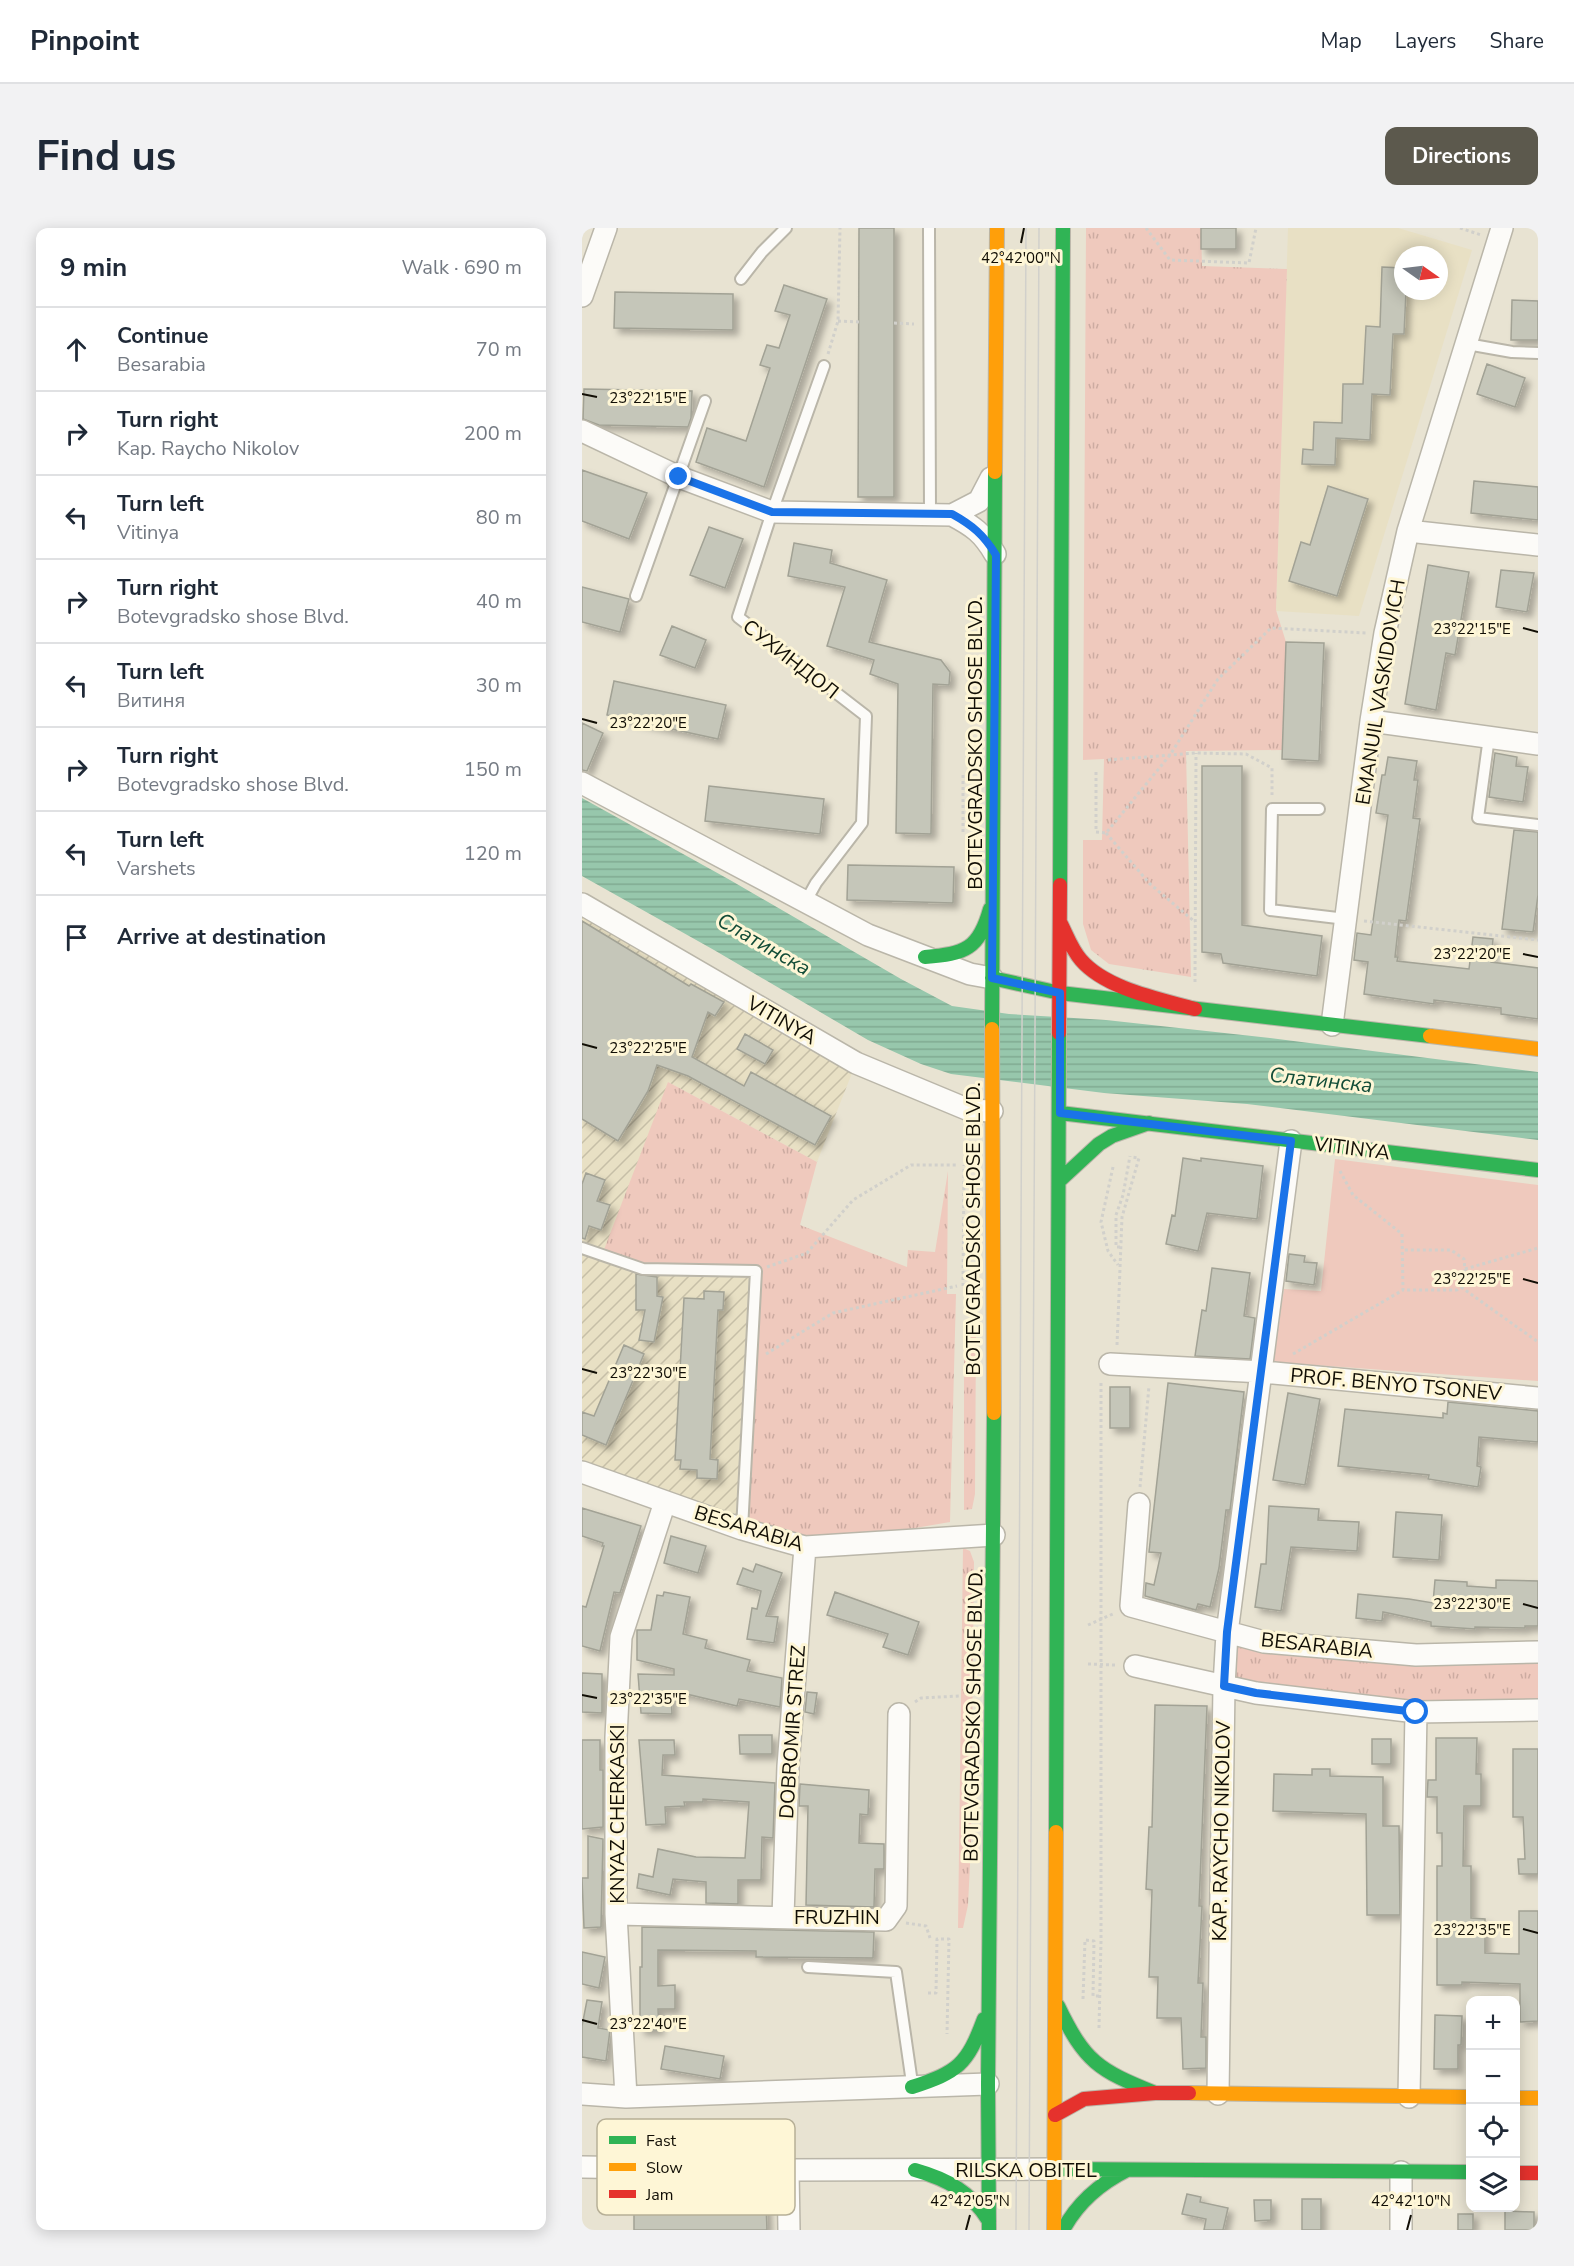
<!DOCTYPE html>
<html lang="en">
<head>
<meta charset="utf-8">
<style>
  :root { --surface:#fff; --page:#f2f2f3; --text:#1f2937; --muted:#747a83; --line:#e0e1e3; --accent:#5c594d }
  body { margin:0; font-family:"Nunito Sans",sans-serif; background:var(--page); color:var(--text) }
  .controls { position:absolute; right:18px; bottom:18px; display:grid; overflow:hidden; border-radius:12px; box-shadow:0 3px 15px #0003 }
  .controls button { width:54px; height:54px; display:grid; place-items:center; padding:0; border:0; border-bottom:2px solid var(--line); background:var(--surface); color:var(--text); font:30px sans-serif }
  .compass { position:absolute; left:812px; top:18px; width:54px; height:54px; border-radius:50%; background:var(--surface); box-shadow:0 3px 15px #0003; rotate:104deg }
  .stop { position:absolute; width:18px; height:18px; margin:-14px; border:4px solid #1a73e8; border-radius:50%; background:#fff }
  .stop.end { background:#1a73e8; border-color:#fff; box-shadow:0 2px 6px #0008 }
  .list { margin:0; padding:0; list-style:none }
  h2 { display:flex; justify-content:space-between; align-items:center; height:78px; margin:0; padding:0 24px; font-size:26px }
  h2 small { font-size:20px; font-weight:400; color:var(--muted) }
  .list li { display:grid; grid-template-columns:39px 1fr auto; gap:18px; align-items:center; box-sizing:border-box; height:84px; padding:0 24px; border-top:2px solid var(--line) }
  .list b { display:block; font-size:22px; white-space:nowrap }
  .list p { margin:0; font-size:20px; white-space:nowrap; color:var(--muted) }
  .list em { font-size:20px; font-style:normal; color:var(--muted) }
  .icon { flex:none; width:33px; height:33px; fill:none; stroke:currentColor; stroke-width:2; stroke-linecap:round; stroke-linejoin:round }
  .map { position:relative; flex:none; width:956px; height:2002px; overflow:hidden; border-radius:12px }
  header { display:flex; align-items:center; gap:36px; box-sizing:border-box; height:84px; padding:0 30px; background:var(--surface); border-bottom:2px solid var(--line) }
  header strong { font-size:28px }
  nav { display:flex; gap:33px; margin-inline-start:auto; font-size:21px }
  .intro { display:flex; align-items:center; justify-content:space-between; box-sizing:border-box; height:144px; padding:0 36px }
  h1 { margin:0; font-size:42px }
  .button { padding:15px 27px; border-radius:12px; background:var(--accent); color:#fff; font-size:21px; font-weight:700 }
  main { display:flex; gap:36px; padding:0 36px }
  aside { flex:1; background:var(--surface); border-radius:12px; box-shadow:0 3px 15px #0003 }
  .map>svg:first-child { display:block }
  .built { fill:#e8e0c4; fill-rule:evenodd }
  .industrial { fill:url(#industrial-furrows) }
  .grass { fill:url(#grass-tufts) }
  .green { fill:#efc9bd }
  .water { fill:url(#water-rules) }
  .building { fill:#c5c6b9; stroke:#a2a295; stroke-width:1.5; filter:url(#shadow) }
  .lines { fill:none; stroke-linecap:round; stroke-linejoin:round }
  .lane-casing { stroke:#bab6a9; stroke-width:14 }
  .street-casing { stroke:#bab6a9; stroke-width:24 }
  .fast-casing { stroke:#bab6a9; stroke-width:16 }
  .slow-casing { stroke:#bab6a9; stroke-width:16 }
  .jam-casing { stroke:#bab6a9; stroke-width:16 }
  .path { stroke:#d1d0cb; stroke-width:3; stroke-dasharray:3 3; stroke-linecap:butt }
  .lane { stroke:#fcfbf8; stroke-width:10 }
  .street { stroke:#fcfbf8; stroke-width:21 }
  .fast { stroke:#30b455; stroke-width:14 }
  .slow { stroke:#ff9f0a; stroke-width:14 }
  .jam { stroke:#e5322d; stroke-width:14 }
  .tram { stroke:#d1d0cb; stroke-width:1.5 }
  .route { stroke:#1a73e8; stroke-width:8 }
  .ticks { fill:none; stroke:#110e05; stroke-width:2 }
  .labels { text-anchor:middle; stroke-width:6; stroke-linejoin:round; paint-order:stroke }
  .street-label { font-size:20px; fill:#110e05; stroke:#fef6d6 }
  .water-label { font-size:21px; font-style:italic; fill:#134d38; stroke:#fef6d6 }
  .key { fill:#fef6d6; stroke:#b7b097; stroke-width:1.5 }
  .key-label { font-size:16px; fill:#110e05 }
  .ticks-label { font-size:15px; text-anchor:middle; fill:#110e05; stroke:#fef6d6; stroke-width:6; stroke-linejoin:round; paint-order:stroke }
</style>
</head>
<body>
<header>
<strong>Pinpoint</strong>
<nav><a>Map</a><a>Layers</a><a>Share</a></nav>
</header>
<div class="intro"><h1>Find us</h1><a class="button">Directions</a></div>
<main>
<aside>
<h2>9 min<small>Walk · 690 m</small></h2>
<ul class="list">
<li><svg class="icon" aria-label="ahead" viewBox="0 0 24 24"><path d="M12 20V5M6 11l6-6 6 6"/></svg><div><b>Continue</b><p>Besarabia</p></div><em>70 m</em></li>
<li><svg class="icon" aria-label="right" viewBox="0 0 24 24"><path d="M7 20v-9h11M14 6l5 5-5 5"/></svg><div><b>Turn right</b><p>Kap. Raycho Nikolov</p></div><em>200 m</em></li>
<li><svg class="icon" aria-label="left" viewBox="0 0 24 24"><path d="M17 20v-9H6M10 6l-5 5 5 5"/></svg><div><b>Turn left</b><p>Vitinya</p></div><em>80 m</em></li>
<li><svg class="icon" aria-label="right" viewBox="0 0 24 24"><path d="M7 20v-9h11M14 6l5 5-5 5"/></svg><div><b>Turn right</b><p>Botevgradsko shose Blvd.</p></div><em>40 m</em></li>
<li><svg class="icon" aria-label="left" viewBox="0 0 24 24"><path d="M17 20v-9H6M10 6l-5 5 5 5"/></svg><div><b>Turn left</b><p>Витиня</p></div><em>30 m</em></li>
<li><svg class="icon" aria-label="right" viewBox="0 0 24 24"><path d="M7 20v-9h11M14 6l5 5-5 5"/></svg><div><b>Turn right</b><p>Botevgradsko shose Blvd.</p></div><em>150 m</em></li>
<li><svg class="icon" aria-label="left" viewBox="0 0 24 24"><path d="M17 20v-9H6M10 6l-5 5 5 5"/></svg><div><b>Turn left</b><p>Varshets</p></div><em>120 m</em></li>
<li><svg class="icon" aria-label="arrive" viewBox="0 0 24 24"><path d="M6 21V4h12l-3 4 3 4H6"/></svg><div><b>Arrive at destination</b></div></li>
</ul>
</aside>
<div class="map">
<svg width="956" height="2002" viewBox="0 0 956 2002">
  <defs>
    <pattern id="industrial-furrows" width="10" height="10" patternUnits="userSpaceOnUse" patternTransform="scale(1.5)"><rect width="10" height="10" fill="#e8e0c4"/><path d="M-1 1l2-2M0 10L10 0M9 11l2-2" fill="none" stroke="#c6bfa7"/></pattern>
    <pattern id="grass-tufts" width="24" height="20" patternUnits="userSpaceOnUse" patternTransform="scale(1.5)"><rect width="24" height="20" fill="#efc9bd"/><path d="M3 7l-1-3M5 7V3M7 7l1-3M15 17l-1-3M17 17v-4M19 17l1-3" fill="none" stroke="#ccaba1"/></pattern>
    <pattern id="water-rules" width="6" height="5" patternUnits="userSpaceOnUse" patternTransform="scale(1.5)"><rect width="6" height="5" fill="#97c7ac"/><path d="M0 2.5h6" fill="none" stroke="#81aa92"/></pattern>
    <filter id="shadow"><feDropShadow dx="5" dy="5" stdDeviation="3" flood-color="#0004"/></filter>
  </defs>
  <rect width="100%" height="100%" fill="#e8e3d2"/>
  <path class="built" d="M706 0H816L890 22 777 388 694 383ZM821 27H857V63H821Z"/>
  <path class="industrial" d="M0 676 274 835 235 934 86 854 174 1043 160 1301 0 1244Z"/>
  <path class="grass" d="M504 0H619L620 38 705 41 694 382 704 414 700 522 604 523 609 749 527 736 509 722 501 696V612H520L522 531 501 532Z
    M86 854 235 934 218 997 325 1039 326 1022 353 1024 366 943 365 1066H374L368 1294 223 1319 160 1301 173 1043 61 1041 20 1027Z
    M394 1104 393 1266 390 1281 382 1282V1106Z
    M381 1320 388 1323 392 1334 389 1616 386 1677 381 1700H376Z
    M645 1405 956 1424V1482L834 1484 642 1458Z"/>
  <path class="green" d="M753 931 956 957V1153L691 1134 702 1061 739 1063Z"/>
  <path class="water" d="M0 570 148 652 319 751 370 778 427 786 524 792 688 810 956 844V912L665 876 522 865 369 846 339 836 286 812 132 722 0 648Z"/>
  <path class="building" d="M277 0H312V269H276Z
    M619 0H654V21H619Z
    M800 39 821 40V63H824L822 106H811L808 167 790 166 788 212 754 210 753 237 720 236 721 221 731 222 732 194 760 195 761 156H781L784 98 798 99Z
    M202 57 245 71 182 259 114 234 125 200 164 213 188 140 178 137 185 117 197 120 208 87 193 83Z
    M33 64 151 66V102L32 100Z
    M930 72 956 73V112H929Z
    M905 136 943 150 933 179 895 166Z
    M2 161 110 163 109 190 106 199 17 197 1 191Z
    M0 242 65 265 47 311 0 293Z
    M892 253 956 259V292L889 285Z
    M746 258 786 271 755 368 707 353 719 314 728 317Z
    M127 299 161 311 143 360 108 347Z
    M212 315 250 322 248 335 305 352 287 414 359 432 368 444 367 457 351 456 349 606 314 605 316 456 288 446 292 432 245 418 263 359 206 348Z
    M846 337 887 344 873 427 864 425 854 482 823 476Z
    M919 342 952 345 945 384 914 379Z
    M0 359 47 371 38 404 0 394Z
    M90 398 124 412 113 440 78 427Z
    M704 414 742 415 737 533 700 531Z
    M32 453 144 477 136 511 25 487Z
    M0 495 21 505 5 543 0 542Z
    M913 525 935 529 934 538 946 539 941 574 907 569Z
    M806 529 835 533 832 552H836L831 590 838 591 824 693 817 692 813 729H816L815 733 887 741 891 709 911 711 909 734 956 740V791L919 786V780L852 772V776L782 766 786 734 772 732 775 705 789 707 806 587 794 585 800 547H803Z
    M620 538H660V697L740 708 735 748 641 735 639 726 620 724Z
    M127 558 242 571 238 606 123 593Z
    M932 602 956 604V667L951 704 920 701Z
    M266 637 372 639 371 675 265 672Z
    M0 693 107 758 109 756 142 774 133 788 126 784 110 829 162 858 169 844 249 888 233 917 106 848 75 837 66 863 36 913 0 891Z
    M163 806 191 822 183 836 155 821Z
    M601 930 619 933V930L681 938 675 991 625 985 616 1023 584 1016 590 987 593 988Z
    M4 945 23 952 15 973 28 977 19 1002 7 998 3 1011 0 1010V956Z
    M707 1026 723 1028 722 1034 735 1035 732 1057 704 1053Z
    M630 1040 668 1045 662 1088 673 1090 668 1131 613 1128 620 1082 624 1083Z
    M54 1046 75 1049V1068L81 1069 72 1114 57 1112 63 1082H54Z
    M122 1063 142 1064 141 1082H136L128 1231 136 1232 135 1251 115 1250V1242L98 1241 99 1232H93L102 1070 122 1071Z
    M42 1117 62 1126 24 1217 0 1207V1184L12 1188Z
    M586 1155 662 1164 648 1282H644L637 1340 628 1379 616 1376 614 1382 563 1368 564 1355 572 1357 579 1325 567 1324Z
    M528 1159H548V1200H528Z
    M706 1165 738 1171 723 1257 691 1252Z
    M866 1174 956 1183V1214L897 1209 895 1238 899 1239 896 1259 846 1251 847 1247 756 1238 763 1181 861 1190V1185L865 1186Z
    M687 1278 737 1281 736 1292 777 1294 775 1323 709 1319 699 1383 673 1379 679 1336H684Z
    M0 1280 59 1298 38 1365 32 1364 18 1423 0 1418V1378L4 1379 22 1318H20L21 1315 0 1308Z
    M814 1284 860 1287 857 1332 811 1329Z
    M89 1308 124 1318 116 1345 82 1335Z
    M174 1336 200 1345 184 1388 196 1389 192 1415 165 1411 170 1380 175 1381 179 1363 155 1356 161 1340 171 1344Z
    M853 1352 885 1354V1358L914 1360V1352L956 1353V1398H943V1400L893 1399V1401L849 1398V1394L801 1384 800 1393 774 1390 776 1366 827 1371 851 1375Z
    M82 1364 108 1369 101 1406 125 1412 123 1420 168 1432 165 1443 200 1450 198 1479 157 1471 155 1478 100 1465 99 1468 89 1466 90 1486 59 1485 56 1446 92 1447V1441L55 1432V1402H69L75 1367 81 1368Z
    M253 1364 337 1394 326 1427 301 1419 306 1406 245 1387Z
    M0 1445 20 1446V1485L0 1484Z
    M225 1464 235 1465 232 1486 223 1484Z
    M573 1477 625 1478 617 1678H620L616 1755H621L619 1809H624V1840L601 1841 599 1790H575L576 1749H567L570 1662 564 1661 567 1599H570Z
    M157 1507H190V1526H158Z
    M854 1510H895L894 1546H899V1578H882L881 1638H889V1690L903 1691V1725L937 1726V1683H956V1793L938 1794V1756L880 1754V1757H855V1638H860V1605H855V1569H845L846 1552H854Z
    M790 1511H809V1536H790Z
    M0 1512H18V1542H21V1599L0 1601Z
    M57 1512H92L93 1527H81L80 1547 193 1555 191 1610 180 1609 179 1652H156V1676L124 1675V1654L91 1651 88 1667 55 1660 57 1646 71 1649 76 1621 114 1629 163 1630 167 1574 121 1571V1574H102L103 1578 83 1579 84 1596 64 1597Z
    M931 1521H956V1646H937L936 1631H943L941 1589H931Z
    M730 1541H748V1548L801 1549V1598H817L818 1687H785L784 1586 691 1583 692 1546 730 1547Z
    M218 1556 287 1562 286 1587 278 1586 277 1615 302 1616V1641H293L292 1679 224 1677 226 1578H217Z
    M6 1608 21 1611 19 1699 2 1700 0 1650H6Z
    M60 1699 292 1704 291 1730 174 1729V1723L76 1722V1758L93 1757V1781H76L77 1802H58V1739H60Z
    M0 1724 23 1729 17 1760 0 1756Z
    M5 1772 20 1774 16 1800 28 1802 24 1833 0 1829V1798Z
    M853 1787 880 1788 879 1817H876V1841H852Z
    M83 1818 142 1828 138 1851 79 1841Z
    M605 1966 619 1969 618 1974 646 1980 641 2002H622L624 1991 600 1986Z
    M720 1971H739V2002H720Z
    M672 1972H689V1992L673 1993Z
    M52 1976H184L185 2002H52Z
    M923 1983 952 1984V2002H923Z
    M876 1986H891V2002H876Z"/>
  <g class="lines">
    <g class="lane-casing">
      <path id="lane" d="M347 0 348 285
        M159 51 180 24 204 0
        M885 116 930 124 956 125
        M54 368 123 173
        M907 509 896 590 956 597
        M737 581H690L688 682 764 691
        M224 673 234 655 280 595 284 488 156 389 190 284 242 138
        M0 1020 61 1041 174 1043 160 1301
        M226 1739 314 1744 330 1855"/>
    </g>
    <g class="street-casing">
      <path id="street" d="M0 68 24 0
        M0 203 97 249 190 284 370 287C391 298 401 305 413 326
        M370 287 397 273 409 250
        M826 303 956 317
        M789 493 956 516
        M0 555 286 707 388 746 410 750
        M0 676 274 835 387 882 410 883
        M750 797 789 493 803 405 826 303 920 0
        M528 1136 681 1144 956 1170
        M0 1244 160 1301 223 1319 412 1307
        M557 1276 549 1378 682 1414 834 1427 956 1424
        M553 1438 674 1465 834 1484 956 1482
        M34 1686 304 1692 314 1678 317 1486
        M201 1689 206 1538 223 1319
        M0 1866 44 1869 406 1856
        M636 1866 642 1458 645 1405 709 913
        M44 1869 34 1686V1509L39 1409 83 1274
        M827 1869 834 1484
        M0 1939 206 1942 472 1941
        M206 1942 207 2002
        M819 2002V1944"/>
    </g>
    <g class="fast-casing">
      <path id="fast" d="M478 657 481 0
        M343 729C383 726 397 721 408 681
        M410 750 478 765 848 808
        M410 801 413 244
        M478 885 956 942
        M478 952 517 916 530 908 567 895
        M474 1604 477 805
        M476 1778C503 1834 516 1842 573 1865
        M330 1859C376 1844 385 1837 402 1791
        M472 1941 888 1944
        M333 1942C365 1951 389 1964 407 1993
        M407 2002 406 1856 412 1185
        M481 2002C496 1974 517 1956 545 1942"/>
    </g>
    <g class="slow-casing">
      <path id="slow" d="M413 244 415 0
        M410 801 412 1185
        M848 808 956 821
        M607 1865 888 1869
        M933 1870H956
        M472 2002 474 1604"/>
    </g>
    <g class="jam-casing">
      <path id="jam" d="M479 696C485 708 490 722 499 732 524 761 578 771 613 781
        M477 805 478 657
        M473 1887 502 1871 573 1865H607
        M933 1945H956"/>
    </g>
    <path class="path" d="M564 0 588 32 667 35 674 0
      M878 0 899 7
      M256 93 277 94
      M312 95 332 96
      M246 126 256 93 258 0
      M526 532 614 525 664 526 690 540V567
      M514 544V604L524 605 588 527 636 451 689 400 784 405
      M381 604V544
      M524 605 568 656 613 694
      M782 693 956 712
      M613 754 614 525
      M531 939 519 994 526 1023 536 1037
      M758 943 771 967 820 1006 821 1062H875L884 1054 882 1031 869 1022H821
      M538 1019H534V987L541 967 548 928
      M185 1039 225 1025 271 972 329 937H375
      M883 1041 956 1020
      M381 1058 382 937
      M879 1059 956 1114
      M535 1117 540 989 557 930 549 929
      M184 1126 251 1085 375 1058
      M711 1126 821 1062
      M558 1259 567 1158
      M506 1397 533 1385
      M506 1436 533 1437
      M333 1474 339 1470 377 1468
      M324 1695 344 1698 348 1710
      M346 1765H354L355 1711H367L365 1806
      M501 1771 503 1712 512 1713 511 1768H518
      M517 1800 519 1713V1153"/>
    <use href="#lane" class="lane"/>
    <use href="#street" class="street"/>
    <use href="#fast" class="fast"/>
    <use href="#slow" class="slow"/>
    <use href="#jam" class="jam"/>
    <path class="tram" d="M434 2002 444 0
      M447 2002 457 0"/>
  </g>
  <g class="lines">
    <path class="route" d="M97 249 190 284 370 286C390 297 402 307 414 327L410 750 478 765V885L709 913 645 1404 642 1458 674 1465 834 1484"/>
  </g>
  <path class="ticks" d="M439 15 442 0M0 166 15 169M941 400 956 404M0 491 15 495M941 726 956 729M0 816 15 820M941 1051 956 1055M0 1141 15 1145M941 1376 956 1380M0 1467 15 1470M941 1701 956 1705M0 1792 15 1796M384 2002 388 1987M825 2002 829 1987"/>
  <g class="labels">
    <g class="street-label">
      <text transform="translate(209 431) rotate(38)" y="7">СУХИНДОЛ</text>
      <text transform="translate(798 464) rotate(-81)" y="7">EMANUIL VASKIDOVICH</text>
      <text transform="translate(393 515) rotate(-90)" y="7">BOTEVGRADSKO SHOSE BLVD.</text>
      <text transform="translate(200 792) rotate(30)" y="7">VITINYA</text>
      <text transform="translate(770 920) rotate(7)" y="7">VITINYA</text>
      <text transform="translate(391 1001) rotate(-90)" y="7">BOTEVGRADSKO SHOSE BLVD.</text>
      <text transform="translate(814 1156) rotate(5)" y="7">PROF. BENYO TSONEV</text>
      <text transform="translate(167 1300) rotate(17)" y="7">BESARABIA</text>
      <text transform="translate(735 1417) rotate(6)" y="7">BESARABIA</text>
      <text transform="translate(391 1487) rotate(-89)" y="7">BOTEVGRADSKO SHOSE BLVD.</text>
      <text transform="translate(210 1504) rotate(-86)" y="7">DOBROMIR STREZ</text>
      <text transform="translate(35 1586) rotate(-90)" y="7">KNYAZ CHERKASKI</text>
      <text transform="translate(639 1603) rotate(-89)" y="7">KAP. RAYCHO NIKOLOV</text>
      <text x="255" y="1696">FRUZHIN</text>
      <text x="444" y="1949">RILSKA OBITEL</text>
    </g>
    <g class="water-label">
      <text transform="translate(182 716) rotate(30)" y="7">Слатинска</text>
      <text transform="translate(739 852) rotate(6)" y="7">Слатинска</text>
    </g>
  </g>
  <rect x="15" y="1891" width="198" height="96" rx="9" class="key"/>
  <rect x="27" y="1908" width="27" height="8" fill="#30b455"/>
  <rect x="27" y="1935" width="27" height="8" fill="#ff9f0a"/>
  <rect x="27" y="1962" width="27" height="8" fill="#e5322d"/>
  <g class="key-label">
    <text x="64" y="1918">Fast</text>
    <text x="64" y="1945">Slow</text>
    <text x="64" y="1972">Jam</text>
  </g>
  <g class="ticks-label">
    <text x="439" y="35">42°42'00"N</text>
    <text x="66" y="175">23°22'15"E</text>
    <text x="890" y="406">23°22'15"E</text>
    <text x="66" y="500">23°22'20"E</text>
    <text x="890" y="731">23°22'20"E</text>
    <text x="66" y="825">23°22'25"E</text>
    <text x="890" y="1056">23°22'25"E</text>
    <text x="66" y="1150">23°22'30"E</text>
    <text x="890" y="1381">23°22'30"E</text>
    <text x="66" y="1476">23°22'35"E</text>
    <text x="890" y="1707">23°22'35"E</text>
    <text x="66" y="1801">23°22'40"E</text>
    <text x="388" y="1978">42°42'05"N</text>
    <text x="829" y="1978">42°42'10"N</text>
  </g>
</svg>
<div class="controls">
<button>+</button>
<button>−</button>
<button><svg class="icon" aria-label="locate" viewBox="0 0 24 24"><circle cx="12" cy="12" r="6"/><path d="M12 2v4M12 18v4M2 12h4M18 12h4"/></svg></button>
<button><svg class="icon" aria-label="layers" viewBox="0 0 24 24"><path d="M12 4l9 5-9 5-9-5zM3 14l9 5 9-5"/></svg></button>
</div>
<svg class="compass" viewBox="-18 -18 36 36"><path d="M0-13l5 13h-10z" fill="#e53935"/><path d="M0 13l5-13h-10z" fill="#747a83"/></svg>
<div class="stop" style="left:834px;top:1484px"></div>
<div class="stop end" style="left:97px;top:249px"></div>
</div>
</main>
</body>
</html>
